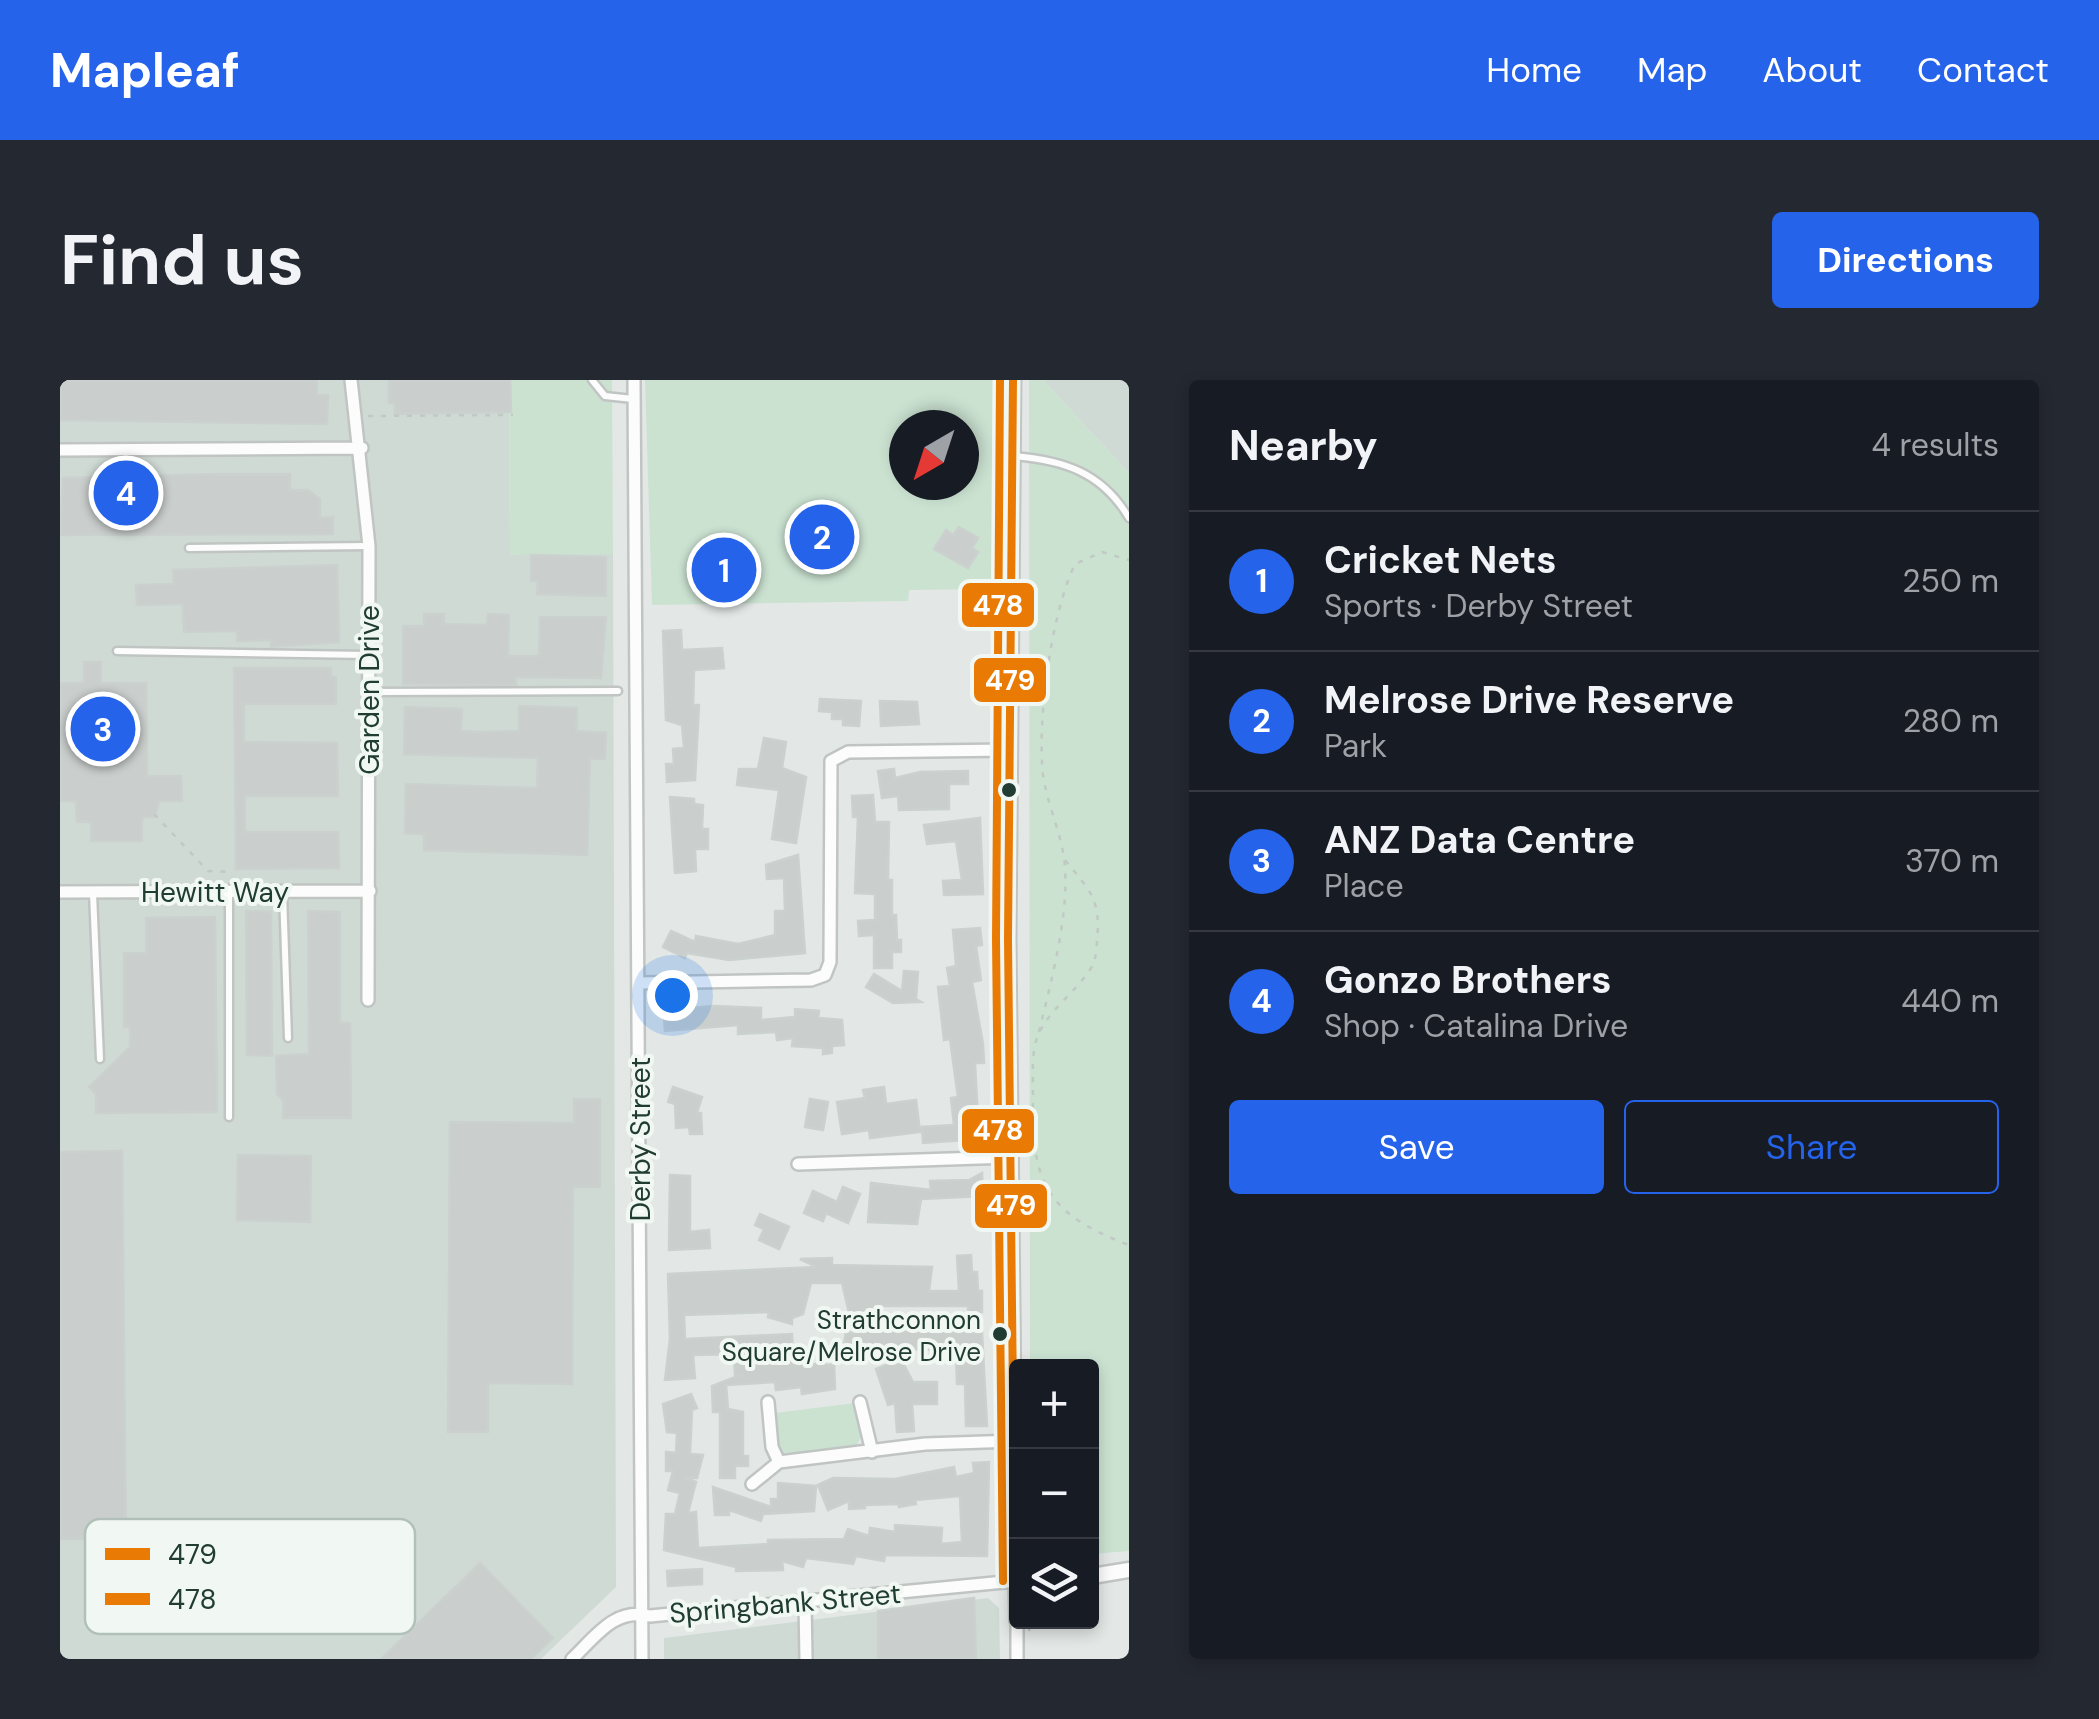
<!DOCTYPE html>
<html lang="en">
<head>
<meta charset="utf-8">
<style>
  :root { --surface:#171b24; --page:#242831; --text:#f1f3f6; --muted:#9ea1a6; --line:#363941; --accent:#2563eb }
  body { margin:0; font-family:"DM Sans",sans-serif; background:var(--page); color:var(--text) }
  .controls { position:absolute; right:30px; bottom:30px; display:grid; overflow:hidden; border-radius:10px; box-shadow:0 5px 15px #0003 }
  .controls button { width:90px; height:90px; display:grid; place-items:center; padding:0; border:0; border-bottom:2px solid var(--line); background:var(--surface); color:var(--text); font:50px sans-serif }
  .compass { position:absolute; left:829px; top:30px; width:90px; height:90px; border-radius:50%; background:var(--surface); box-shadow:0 5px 15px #0003; rotate:219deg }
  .you { position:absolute; left:612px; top:615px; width:35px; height:35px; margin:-25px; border:8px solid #fff; border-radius:50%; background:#1a73e8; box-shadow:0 0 0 15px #1a73e833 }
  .badge { display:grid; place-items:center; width:65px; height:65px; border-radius:50%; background:var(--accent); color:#fff; font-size:32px; font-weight:700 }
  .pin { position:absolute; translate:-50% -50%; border:5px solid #fff; box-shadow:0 2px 10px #0006 }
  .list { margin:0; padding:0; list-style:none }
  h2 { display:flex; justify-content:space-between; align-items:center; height:130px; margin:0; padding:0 40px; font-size:42px }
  h2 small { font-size:32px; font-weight:400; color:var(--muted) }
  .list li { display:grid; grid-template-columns:65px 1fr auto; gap:30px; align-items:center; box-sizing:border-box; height:140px; padding:0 40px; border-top:2px solid var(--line) }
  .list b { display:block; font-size:38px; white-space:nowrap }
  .list p { margin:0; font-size:32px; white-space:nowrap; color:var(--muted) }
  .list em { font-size:32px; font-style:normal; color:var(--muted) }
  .actions { display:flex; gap:20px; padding:30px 40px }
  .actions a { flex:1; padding:22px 0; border:2px solid var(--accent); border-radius:10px; text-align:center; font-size:35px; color:var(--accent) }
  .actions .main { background:var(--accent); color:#fff }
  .icon { flex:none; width:55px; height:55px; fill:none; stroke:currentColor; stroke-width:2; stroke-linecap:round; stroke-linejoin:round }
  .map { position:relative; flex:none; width:1069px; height:1279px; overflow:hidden; border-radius:10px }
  header { display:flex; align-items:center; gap:60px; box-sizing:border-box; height:140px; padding:0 50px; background:var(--accent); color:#fff }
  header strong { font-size:48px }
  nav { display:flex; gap:55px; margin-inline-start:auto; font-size:35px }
  .intro { display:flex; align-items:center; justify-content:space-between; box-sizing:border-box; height:240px; padding:0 60px }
  h1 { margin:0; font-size:70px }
  .button { padding:25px 45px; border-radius:10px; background:var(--accent); color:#fff; font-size:35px; font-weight:700 }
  main { display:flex; gap:60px; padding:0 60px }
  aside { flex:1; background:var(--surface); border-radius:10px; box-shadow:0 5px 15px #0003 }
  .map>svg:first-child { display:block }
  .built { fill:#d0dad5 }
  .green { fill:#cbe2d1; fill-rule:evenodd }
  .building { fill:#cacfcd; stroke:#cbd1cf; stroke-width:2.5 }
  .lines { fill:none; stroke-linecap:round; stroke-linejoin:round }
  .service-casing { stroke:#c0c5c3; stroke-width:11 }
  .minor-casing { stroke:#c0c5c3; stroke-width:16 }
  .tertiary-casing { stroke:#c0c5c3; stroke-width:19 }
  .path { stroke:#c0c9c4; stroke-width:2.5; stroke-dasharray:5 8; stroke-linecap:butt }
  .service { stroke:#fbfcfb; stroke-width:6 }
  .minor { stroke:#fbfcfb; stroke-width:11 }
  .tertiary { stroke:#fbfcfb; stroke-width:14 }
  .bus-1-casing { stroke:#f1f8f4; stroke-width:15 }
  .bus-2-casing { stroke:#f1f8f4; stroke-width:15 }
  .bus-1 { stroke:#e97b05; stroke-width:8 }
  .bus-2 { stroke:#e97b05; stroke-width:8 }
  .bus-dot { fill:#203c33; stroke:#f1f8f4; stroke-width:4 }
  .labels { text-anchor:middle; stroke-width:8; stroke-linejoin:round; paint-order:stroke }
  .bus-label { font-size:26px; fill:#203c33; stroke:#f1f8f4; text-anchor:end }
  .street-label { font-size:28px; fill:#203c33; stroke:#f1f8f4 }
  .key { fill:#f1f8f4; stroke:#b2c0ba; stroke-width:2.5 }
  .key-label { font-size:28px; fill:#203c33 }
  .line-badge { stroke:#f1f8f4; stroke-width:4 }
  .badge-label { font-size:28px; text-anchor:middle; font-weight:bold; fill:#fff }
</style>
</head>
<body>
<header>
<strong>Mapleaf</strong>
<nav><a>Home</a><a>Map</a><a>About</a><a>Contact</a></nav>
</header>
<div class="intro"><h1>Find us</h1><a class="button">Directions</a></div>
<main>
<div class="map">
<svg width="1069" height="1279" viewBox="0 0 1069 1279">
  <rect width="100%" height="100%" fill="#e3e8e6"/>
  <path class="built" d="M0 0H449L450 174H553L556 1207 481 1279H0Z
    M983 0H1069V93Z
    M928 1218 939 1228 940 1279H604V1258Z"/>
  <path class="green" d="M449 0H552L553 174 450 175Z
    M585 0H935L934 209 849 210 848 221 592 225ZM844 45H904V105H844Z
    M969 0H983L1069 93V1171L1032 1174V986H970Z
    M795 1023 803 1053 795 1069 721 1073 715 1063V1033Z"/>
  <path class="building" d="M0 0H257V15H268L267 44 0 40Z
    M329 0H450L451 32 335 34V23H329Z
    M162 94H230V110H248L260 119V138L273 137V154L0 155 3 98Z
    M899 147 918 158 912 168 918 172 908 188 874 169 886 150 893 155Z
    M471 175 546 177V216L477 214 478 201H471Z
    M277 185 279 262 211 267V260L177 261V251L124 252 123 224 77 225 76 205 114 204 113 190Z
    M364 234H384V244L427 245 428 234 449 235 448 276H479L480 237H546L541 298 456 297V305L343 304V246H364Z
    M621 250 622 270 662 268 664 288 634 290 633 325H639L635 400 607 402 606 384H614L613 369 624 368 622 345 606 340 603 251Z
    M24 282H41V303H86L87 396H121L122 421H99L95 437H82V461H31V442H17L16 421H0V303H24Z
    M174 288H271V297H276V324H184V362L277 363 278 416H185V452H278L279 488 176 489Z
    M760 319 801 321 799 346 783 345V339H772V332L759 331Z
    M820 321 857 322 859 344 821 346Z
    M459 326 517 328 516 351 546 353 545 379H530L527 475 364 470V454L345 453 346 404 477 408 478 378 344 374 345 327 402 329 401 351 423 352 459 351Z
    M704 358 726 362 722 388 746 397 736 463 712 459 719 410 677 405 679 389H698Z
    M834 389 835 398 860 392 908 391V404H889V429L839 430 838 416 822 418 818 391Z
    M813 415 815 442H829L828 500H832V535H836L837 560H841V572H832V588H814V555L799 556 798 541 815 540V514L795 513 798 437H793L792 416Z
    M610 417 634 419V424L643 425 642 449H648V469H635L636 491 615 493Z
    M920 438 923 514 884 515 883 501 902 500 896 461 867 464 864 445Z
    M738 475 745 573 669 580 627 573 625 578 603 567 611 551 635 562 636 556 678 564 715 555V531H725L724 498 707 499 706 485Z
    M186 531 211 532 212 676 187 675Z
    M248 531 280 532V643H290L291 738H223V720L217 714 216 676 249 674Z
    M155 537 157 732 36 733V714L29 707 70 667V647H64V573H86V538Z
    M920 548 922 565 916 566 921 600 912 602 923 664 924 683H915L919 759 863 763 862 747 894 745 891 718 898 717 890 659 884 660 878 607 890 606 887 588 896 586 893 550Z
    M844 591 858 592 856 619 861 622 833 623 806 607 814 594 842 611Z
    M653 626 701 628V640L735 637V629L759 631 758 638 782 640 784 665 772 666V673L763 674V668L732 666 733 658 717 660 716 652 678 654V645L605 651 604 637H612V630Z
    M613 707 642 717 637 733H641L642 754H630L629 747 616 748 615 724 608 722Z
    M824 707 826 724 856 720 860 752 810 758 809 750 782 754 777 722 805 718 803 710Z
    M514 719H540V807H513L512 1004 428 1003V1052H388L390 742 514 743Z
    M750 719 768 722 763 750 745 747Z
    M62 771 66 1159H0V772Z
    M178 775 251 776 250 842 177 840Z
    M922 793 923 816 861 819 857 844 808 842 811 803 871 810 870 801 909 800Z
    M610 795 630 796V852L649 850 650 868 609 870Z
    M783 807 800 814 788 843 766 833 763 841 744 833 753 811 777 822Z
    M700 834 729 847 719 869 699 860 704 849 695 845Z
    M911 875 912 892H917L918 911H922V932H908V926H821L822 929 790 937 782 903H751L743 934 732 938V944L708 937 709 932 624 935 625 959 732 954 733 983 774 985 775 1009 742 1014 741 1007 716 1010 715 1002 666 1005 668 1029 683 1032V1076H688V1086H675V1098H660V1032H653L652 1006 683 994 675 995 674 974 633 975 635 998 605 1000 610 959 608 894 757 887 740 879 772 878V885L872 887 869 911H899L897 876Z
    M791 945 823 951 922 953 927 1046H906L905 1004H897L896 970 837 969 840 975 784 965 786 951 793 953Z
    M841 979 853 1002H877V1024H852L854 1051 837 1052 835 1023 828 1025 816 989Z
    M631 1014 637 1028 632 1030 630 1074 643 1075 637 1098H625L636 1102 628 1133 636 1132 638 1168 708 1164V1160L784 1159 788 1149 809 1156 810 1148 835 1152V1145L882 1148 881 1164 902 1162 900 1116 855 1120 856 1124 839 1127 838 1124 805 1125V1128L789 1129V1121L768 1130 758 1105 773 1098 835 1099 894 1087 896 1097 914 1093 913 1083 929 1082 927 1176 825 1175 824 1181 796 1176 793 1184 746 1178 743 1187 722 1181 723 1190 676 1191V1187L604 1170 606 1134H615L620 1113 608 1110 613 1091H606V1072L616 1073 617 1053 607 1052 603 1024Z
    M718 1103 756 1106 754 1131 703 1134 701 1141 669 1130V1135H655L653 1107 711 1127V1119H718Z
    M420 1183 493 1258 471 1279H321Z
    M642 1189V1204L608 1206 607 1191Z
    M914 1218 916 1279H818V1231Z"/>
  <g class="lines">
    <g class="service-casing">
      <path id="service" d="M532 0 545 16 573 19
        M953 76C1003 80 1042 92 1069 138
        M129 168 308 166
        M57 271 308 275
        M310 312 558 311
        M33 513 40 679
        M223 513 228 658
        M169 737V513"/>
    </g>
    <g class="minor-casing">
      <path id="minor" d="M291 0 309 166 308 620
        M574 0 582 1279
        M0 70 302 68
        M0 512 310 511
        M579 603 751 600 765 595 770 582 771 381 788 372 950 370
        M738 784 950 777
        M708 1022 712 1067 719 1082
        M800 1022 812 1072
        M692 1104 719 1082 865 1064 955 1061
        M745 1223 746 1279
        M957 1242V1279
        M512 1279C536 1256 555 1227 590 1236L955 1201 956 1241"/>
    </g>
    <g class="tertiary-casing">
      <path id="tertiary" d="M953 0 948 559 955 1201
        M1032 1196 1069 1190"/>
    </g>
    <path class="path" d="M308 36 453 35
      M94 434 148 491 169 492
      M1005 480C1031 512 1041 519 1037 562 1036 572 1036 582 1029 591 1015 612 992 628 980 651 971 667 973 694 973 712 971 799 983 833 1069 865
      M979 652C991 601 1011 530 1004 478 1000 450 987 423 983 395 977 340 991 234 1015 184L1042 172 1069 180
      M969 1251 970 1242"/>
    <use href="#service" class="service"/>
    <use href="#minor" class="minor"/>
    <use href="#tertiary" class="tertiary"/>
    <g class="bus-1-casing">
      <path id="bus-1" d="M953 0 948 559 955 1201"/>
    </g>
    <g class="bus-2-casing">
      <path id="bus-2" d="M940 0 936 559 943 1201"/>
    </g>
    <use href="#bus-1" class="bus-1"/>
    <use href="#bus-2" class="bus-2"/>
  </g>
  <g class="bus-dot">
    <circle cx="949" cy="410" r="9"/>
    <circle cx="940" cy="954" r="9"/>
  </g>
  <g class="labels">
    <g class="bus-label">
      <text x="921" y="949">Strathconnon<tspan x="921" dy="32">Square/Melrose Drive</tspan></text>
    </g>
    <g class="street-label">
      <text transform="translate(309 310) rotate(-90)" y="10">Garden Drive</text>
      <text x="155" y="522">Hewitt Way</text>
      <text transform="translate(580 759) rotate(-90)" y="10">Derby Street</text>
      <text transform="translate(725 1223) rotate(-5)" y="10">Springbank Street</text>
    </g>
  </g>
  <rect x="25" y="1139" width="330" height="115" rx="15" class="key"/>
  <rect x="45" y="1168" width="45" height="12" fill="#e97b05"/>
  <rect x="45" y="1213" width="45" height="12" fill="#e97b05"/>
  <g class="key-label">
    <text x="108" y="1184">479</text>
    <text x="108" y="1229">478</text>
  </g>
  <g class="line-badge">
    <rect x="900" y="201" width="76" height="48" rx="10" fill="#e97b05"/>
    <rect x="912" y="276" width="76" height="48" rx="10" fill="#e97b05"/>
    <rect x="900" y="727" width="76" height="48" rx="10" fill="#e97b05"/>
    <rect x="913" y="802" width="76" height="48" rx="10" fill="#e97b05"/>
  </g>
  <g class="badge-label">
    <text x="938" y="235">478</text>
    <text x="950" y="310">479</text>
    <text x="938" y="760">478</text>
    <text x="951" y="835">479</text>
  </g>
</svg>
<div class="controls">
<button>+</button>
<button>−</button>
<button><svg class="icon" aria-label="layers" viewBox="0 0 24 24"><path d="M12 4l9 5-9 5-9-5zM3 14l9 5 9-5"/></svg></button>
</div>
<svg class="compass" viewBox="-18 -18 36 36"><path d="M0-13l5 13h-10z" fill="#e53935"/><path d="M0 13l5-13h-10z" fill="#9ea1a6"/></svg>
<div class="you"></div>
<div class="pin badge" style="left:664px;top:190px">1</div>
<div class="pin badge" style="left:762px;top:157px">2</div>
<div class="pin badge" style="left:43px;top:349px">3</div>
<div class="pin badge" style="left:66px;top:113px">4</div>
</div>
<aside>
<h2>Nearby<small>4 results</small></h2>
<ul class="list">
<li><span class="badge">1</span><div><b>Cricket Nets</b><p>Sports · Derby Street</p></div><em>250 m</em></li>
<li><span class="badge">2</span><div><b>Melrose Drive Reserve</b><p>Park</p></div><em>280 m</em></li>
<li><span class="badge">3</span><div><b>ANZ Data Centre</b><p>Place</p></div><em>370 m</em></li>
<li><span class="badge">4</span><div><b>Gonzo Brothers</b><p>Shop · Catalina Drive</p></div><em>440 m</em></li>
</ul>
<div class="actions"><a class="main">Save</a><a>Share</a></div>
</aside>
</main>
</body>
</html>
